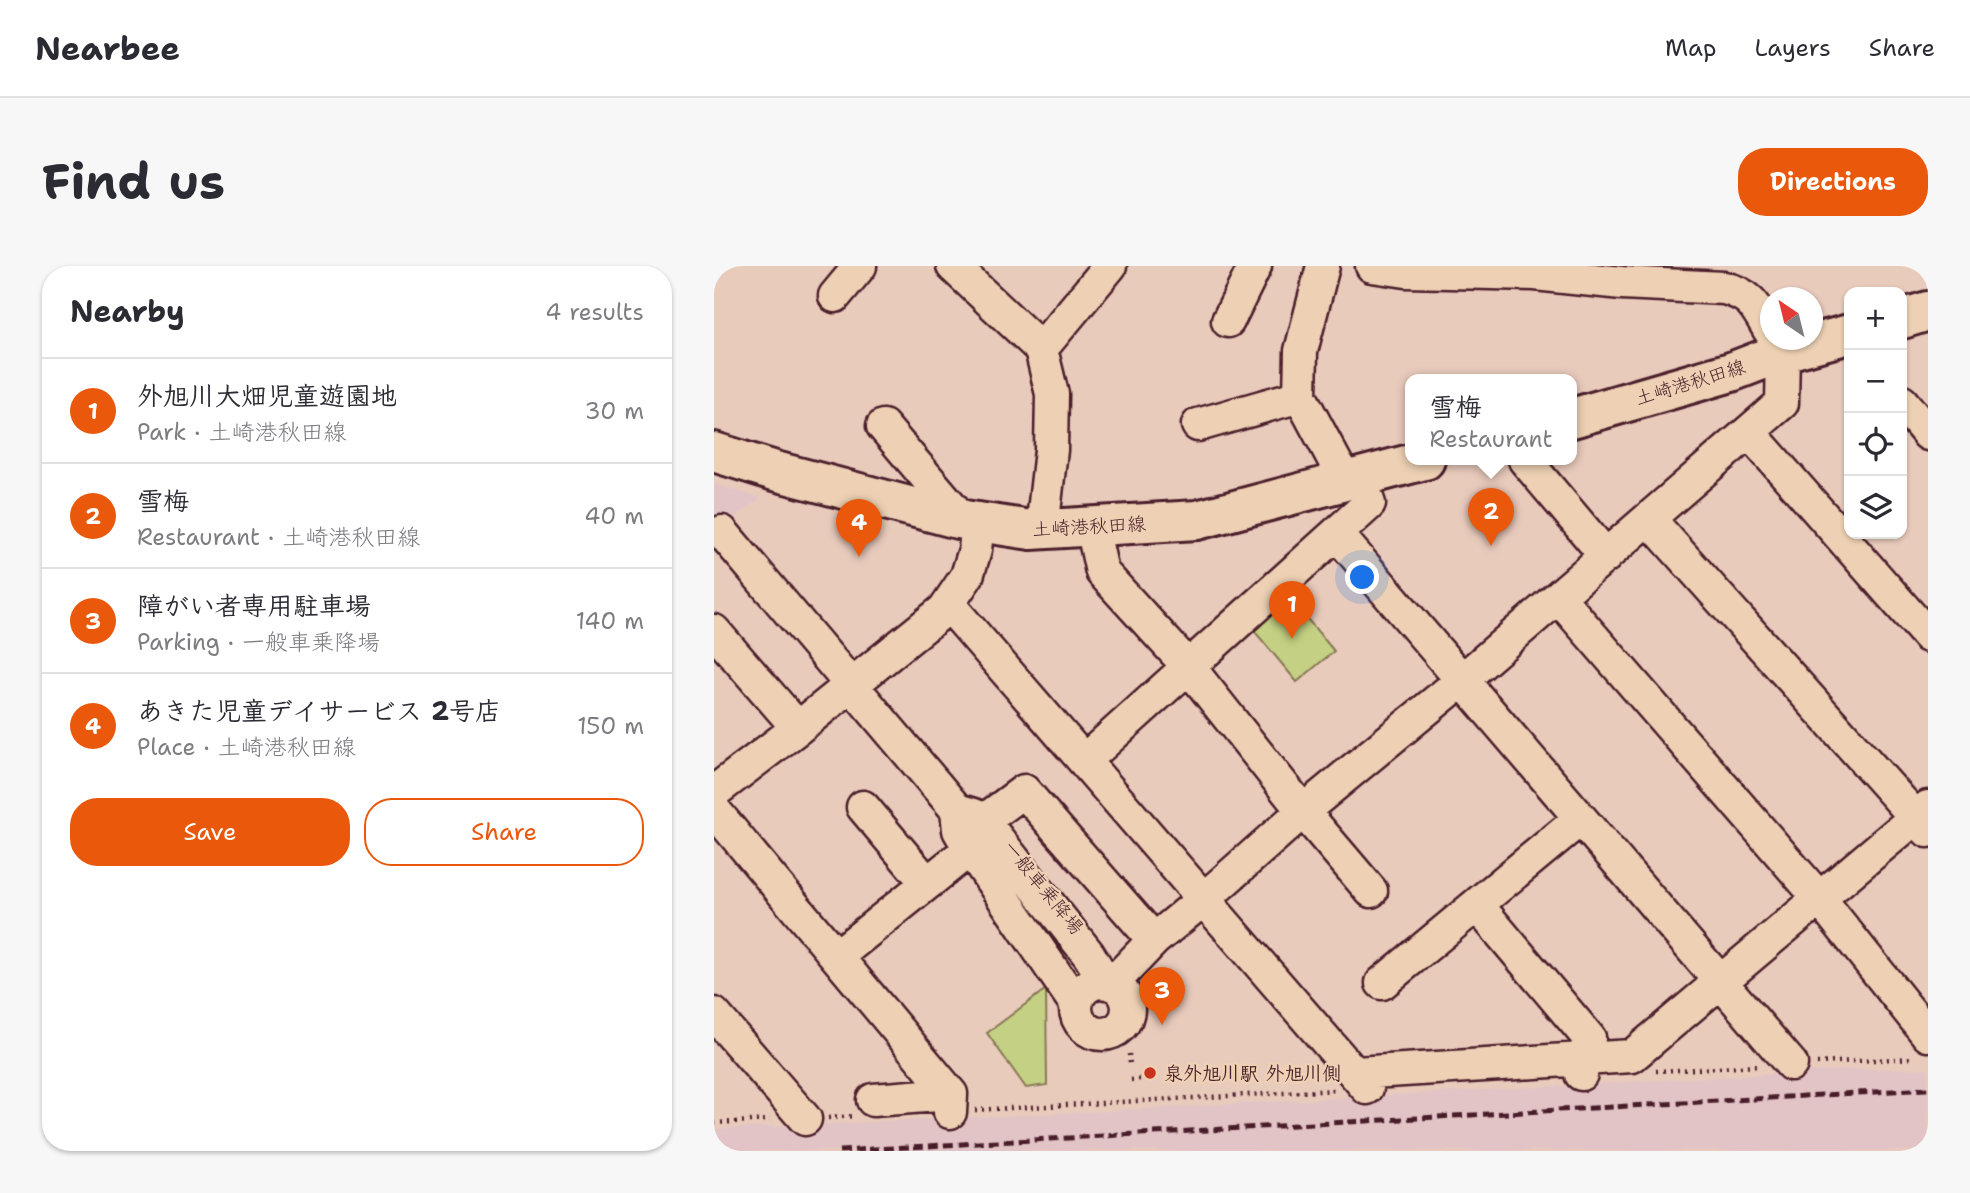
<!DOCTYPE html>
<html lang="en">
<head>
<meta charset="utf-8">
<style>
  :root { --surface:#fff; --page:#f7f7f7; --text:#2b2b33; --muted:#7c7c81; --line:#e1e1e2; --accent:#ea580c }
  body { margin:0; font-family:"Shantell Sans","Klee One",sans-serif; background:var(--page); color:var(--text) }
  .controls { position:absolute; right:21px; top:21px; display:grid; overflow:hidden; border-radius:14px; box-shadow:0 2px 5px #0004 }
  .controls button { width:63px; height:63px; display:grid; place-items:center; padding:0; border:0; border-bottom:2px solid var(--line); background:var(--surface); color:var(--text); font:35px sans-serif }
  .compass { position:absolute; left:1046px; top:21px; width:63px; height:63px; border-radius:50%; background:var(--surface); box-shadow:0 2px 5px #0004; rotate:325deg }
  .you { position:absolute; left:649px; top:312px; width:24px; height:24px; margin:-18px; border:5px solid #fff; border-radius:50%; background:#1a73e8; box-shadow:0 0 0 10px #1a73e833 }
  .badge { display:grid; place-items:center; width:46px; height:46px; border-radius:50%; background:var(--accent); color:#fff; font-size:23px; font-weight:700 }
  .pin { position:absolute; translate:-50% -58px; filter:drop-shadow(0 2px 4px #0008) }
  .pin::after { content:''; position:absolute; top:37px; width:24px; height:21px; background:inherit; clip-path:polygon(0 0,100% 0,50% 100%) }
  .popup { position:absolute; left:691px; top:108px; width:172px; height:91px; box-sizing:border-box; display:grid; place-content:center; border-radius:14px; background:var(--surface); filter:drop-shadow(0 2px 5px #0005); font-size:23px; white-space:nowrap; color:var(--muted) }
  .popup b { font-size:26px; color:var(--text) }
  .popup::after { content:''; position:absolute; left:50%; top:100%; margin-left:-14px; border:14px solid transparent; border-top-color:var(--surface) }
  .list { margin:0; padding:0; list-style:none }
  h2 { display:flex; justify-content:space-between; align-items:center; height:91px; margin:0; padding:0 28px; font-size:30px }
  h2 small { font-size:23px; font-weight:400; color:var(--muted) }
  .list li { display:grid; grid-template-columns:46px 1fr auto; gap:21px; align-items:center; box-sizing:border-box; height:105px; padding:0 28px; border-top:2px solid var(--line) }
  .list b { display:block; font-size:26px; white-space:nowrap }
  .list p { margin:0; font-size:23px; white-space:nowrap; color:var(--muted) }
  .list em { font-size:23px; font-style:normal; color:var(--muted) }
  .actions { display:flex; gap:14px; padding:21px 28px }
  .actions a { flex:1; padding:16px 0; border:2px solid var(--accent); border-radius:28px; text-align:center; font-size:24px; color:var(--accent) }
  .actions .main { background:var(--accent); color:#fff }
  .icon { flex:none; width:38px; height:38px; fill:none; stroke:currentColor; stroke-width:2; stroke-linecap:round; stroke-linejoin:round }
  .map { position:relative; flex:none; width:1214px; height:885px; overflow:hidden; border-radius:28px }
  header { display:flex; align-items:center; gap:42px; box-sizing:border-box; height:98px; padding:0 35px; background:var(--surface); border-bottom:2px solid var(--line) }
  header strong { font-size:33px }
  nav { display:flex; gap:38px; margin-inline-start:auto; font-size:24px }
  .intro { display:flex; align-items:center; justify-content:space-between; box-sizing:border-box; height:168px; padding:0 42px }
  h1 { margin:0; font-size:49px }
  .button { padding:18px 32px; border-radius:28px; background:var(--accent); color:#fff; font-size:24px; font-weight:700 }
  main { display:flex; gap:42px; padding:0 42px }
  aside { flex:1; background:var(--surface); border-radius:28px; box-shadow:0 2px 5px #0004 }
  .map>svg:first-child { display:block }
  .built { fill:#e2c4c6 }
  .green { fill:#c4d083; stroke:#877857; stroke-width:2 }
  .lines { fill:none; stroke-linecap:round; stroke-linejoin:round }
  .minor-casing { stroke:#4a1f2b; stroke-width:37 }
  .major-casing { stroke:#4a1f2b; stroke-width:44 }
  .path { stroke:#4a1f2b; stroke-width:4.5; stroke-dasharray:2 5; stroke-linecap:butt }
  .minor { stroke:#eed1b4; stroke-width:32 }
  .major { stroke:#eed1b4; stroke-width:38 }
  .rail { stroke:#4a1f2b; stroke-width:5; stroke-dasharray:10 5; stroke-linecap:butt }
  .poi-dot { fill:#c8321e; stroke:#eed1b4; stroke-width:2.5 }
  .labels { text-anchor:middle; stroke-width:5; stroke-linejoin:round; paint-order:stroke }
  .street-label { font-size:19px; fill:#4a1f2b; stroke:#eed1b4 }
  .poi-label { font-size:19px; font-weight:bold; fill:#4a1f2b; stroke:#eed1b4; text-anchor:start }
</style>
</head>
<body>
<header>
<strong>Nearbee</strong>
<nav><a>Map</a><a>Layers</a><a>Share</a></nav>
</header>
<div class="intro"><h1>Find us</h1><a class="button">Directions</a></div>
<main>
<aside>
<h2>Nearby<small>4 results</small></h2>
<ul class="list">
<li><span class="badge">1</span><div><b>外旭川大畑児童遊園地</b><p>Park · 土崎港秋田線</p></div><em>30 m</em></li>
<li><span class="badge">2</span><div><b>雪梅</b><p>Restaurant · 土崎港秋田線</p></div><em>40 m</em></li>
<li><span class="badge">3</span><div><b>障がい者専用駐車場</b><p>Parking · 一般車乗降場</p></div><em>140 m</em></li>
<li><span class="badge">4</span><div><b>あきた児童デイサービス 2号店</b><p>Place · 土崎港秋田線</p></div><em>150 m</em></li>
</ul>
<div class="actions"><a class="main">Save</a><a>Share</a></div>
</aside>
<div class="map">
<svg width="1214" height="885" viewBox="0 0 1214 885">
  <rect width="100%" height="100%" fill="#e9cbbc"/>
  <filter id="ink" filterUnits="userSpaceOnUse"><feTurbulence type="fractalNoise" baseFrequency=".0143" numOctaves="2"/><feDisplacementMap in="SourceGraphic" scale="14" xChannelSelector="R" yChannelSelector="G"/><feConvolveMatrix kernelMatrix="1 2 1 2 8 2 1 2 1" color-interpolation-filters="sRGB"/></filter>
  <g filter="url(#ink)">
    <path class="built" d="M0 218 47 232 0 267Z
      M1214 802V885H0V863L393 845 1145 803Z"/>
    <path class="green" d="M574 330 620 385 583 416 537 361Z
      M332 723 333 819 312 822 273 767Z"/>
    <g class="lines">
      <g class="minor-casing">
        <path id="minor" d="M239 0 327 83 396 0
          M658 0 692 5 821 8 908 17 1010 22C1038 29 1042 41 1056 65
          M121 30 146 0
          M514 55 541 0
          M327 83 338 128 337 184 328 264
          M586 130 587 85 609 0
          M1188 136 1214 168
          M484 159 586 130 632 216
          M169 160 249 254
          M1035 166 1214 370
          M811 194 892 290
          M935 253 1214 565
          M378 260 388 306 474 400 589 545 657 625
          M8 266 243 544 260 549 274 561 375 689 392 717
          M623 268 1077 798
          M845 332 1105 632 1214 769
          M235 339 653 822
          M0 365 84 462
          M371 494 655 238 646 213
          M0 526 84 462 230 344 253 310 261 284 264 256
          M149 541 213 617
          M0 544 237 828 236 846
          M243 544 245 564 256 583 362 738
          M268 556 310 525 440 674
          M763 639 875 772 867 808
          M123 690 256 583
          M362 742a26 26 0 1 1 52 0a26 26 0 1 1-52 0Z
          M668 717 866 553
          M398 718 440 674 491 632 589 545 747 415 1068 137 1069 86 1062 74
          M0 748 91 853
          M641 807 918 790 1214 541
          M159 834 237 828"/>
      </g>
      <g class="major-casing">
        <path id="major" d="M1188 53 1214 45
          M858 152 1017 106 1069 86 1135 68
          M0 186 61 205 244 253 317 264 483 254 711 194"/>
      </g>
      <path class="path" d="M415 788 416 798
        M1103 797 1199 792
        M942 805 1045 800
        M417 814 436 812
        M261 844 623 824
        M114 852 140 850
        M0 857 56 854"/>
      <use href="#minor" class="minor"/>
      <use href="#major" class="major"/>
      <path class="rail" d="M125 885 1214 823"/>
    </g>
  </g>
  <circle class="poi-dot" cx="436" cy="807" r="7"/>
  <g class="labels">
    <g class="street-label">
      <text transform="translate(976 116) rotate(-17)" y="7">土崎港秋田線</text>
      <text transform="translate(375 260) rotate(-3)" y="7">土崎港秋田線</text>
      <text transform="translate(330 621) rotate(51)" y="7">一般車乗降場</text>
    </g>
    <g class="poi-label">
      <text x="450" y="814">泉外旭川駅 外旭川側</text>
    </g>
  </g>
</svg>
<div class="controls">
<button>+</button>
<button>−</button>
<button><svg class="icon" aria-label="locate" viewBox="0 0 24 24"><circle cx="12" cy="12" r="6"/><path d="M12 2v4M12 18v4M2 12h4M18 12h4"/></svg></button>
<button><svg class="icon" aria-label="layers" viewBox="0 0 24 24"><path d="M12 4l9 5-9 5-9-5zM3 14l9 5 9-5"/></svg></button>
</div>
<svg class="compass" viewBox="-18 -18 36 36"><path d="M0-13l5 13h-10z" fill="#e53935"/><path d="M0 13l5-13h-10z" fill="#7c7c81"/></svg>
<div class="you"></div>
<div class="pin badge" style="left:578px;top:373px">1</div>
<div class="pin badge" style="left:777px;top:280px">2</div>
<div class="popup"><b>雪梅</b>Restaurant</div>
<div class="pin badge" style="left:448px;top:759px">3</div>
<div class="pin badge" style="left:145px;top:291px">4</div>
</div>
</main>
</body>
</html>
